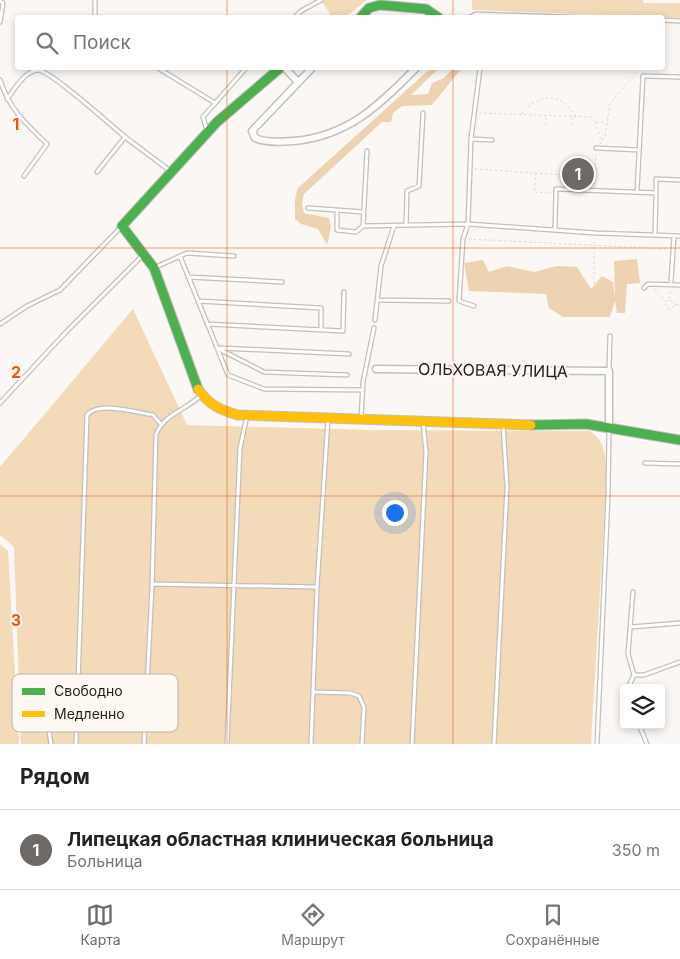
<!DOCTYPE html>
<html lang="ru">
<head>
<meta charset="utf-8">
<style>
  :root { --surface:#fff; --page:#f2f2f2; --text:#222; --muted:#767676; --line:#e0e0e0; --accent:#6c6967 }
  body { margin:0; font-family:Inter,sans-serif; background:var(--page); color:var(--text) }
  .controls { position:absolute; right:15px; bottom:15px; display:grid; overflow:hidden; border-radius:5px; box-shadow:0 2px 8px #0003 }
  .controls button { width:45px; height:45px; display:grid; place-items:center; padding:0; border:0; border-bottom:1px solid var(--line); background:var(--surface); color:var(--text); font:25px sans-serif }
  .you { position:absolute; left:394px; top:512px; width:18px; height:18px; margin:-12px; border:4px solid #fff; border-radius:50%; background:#1a73e8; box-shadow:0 0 0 8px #1a73e833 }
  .badge { display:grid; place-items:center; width:32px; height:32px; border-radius:50%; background:var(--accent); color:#fff; font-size:16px; font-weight:700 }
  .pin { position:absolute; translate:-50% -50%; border:2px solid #fff; box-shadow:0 1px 5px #0006 }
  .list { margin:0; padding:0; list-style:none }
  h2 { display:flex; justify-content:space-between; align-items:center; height:65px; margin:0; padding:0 20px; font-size:21px }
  h2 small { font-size:16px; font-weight:400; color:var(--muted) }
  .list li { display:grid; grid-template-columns:32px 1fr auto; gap:15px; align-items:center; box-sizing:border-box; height:80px; padding:0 20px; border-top:1px solid var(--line) }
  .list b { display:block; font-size:19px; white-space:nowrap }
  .list p { margin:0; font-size:16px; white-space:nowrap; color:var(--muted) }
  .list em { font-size:16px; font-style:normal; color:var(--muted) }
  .icon { flex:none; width:28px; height:28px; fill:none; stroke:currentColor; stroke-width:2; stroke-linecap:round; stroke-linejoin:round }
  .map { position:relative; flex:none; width:680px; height:744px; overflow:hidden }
  .search { position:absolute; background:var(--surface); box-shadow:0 2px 8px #0003; left:15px; right:15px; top:15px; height:55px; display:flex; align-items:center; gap:12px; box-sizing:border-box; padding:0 18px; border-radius:5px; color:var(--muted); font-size:19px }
  .sheet { height:145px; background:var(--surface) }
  nav { display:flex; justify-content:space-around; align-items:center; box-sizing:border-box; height:70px; border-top:1px solid var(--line); background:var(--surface); font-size:14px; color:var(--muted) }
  nav a { display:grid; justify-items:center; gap:2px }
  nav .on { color:var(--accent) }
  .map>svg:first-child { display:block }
  .green { fill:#f3dab9 }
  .forest { fill:#edd3b1 }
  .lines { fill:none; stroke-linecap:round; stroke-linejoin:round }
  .lane-casing { stroke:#c2bfbd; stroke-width:5.5 }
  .street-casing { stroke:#c2bfbd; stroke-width:9 }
  .fast-casing { stroke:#c2bfbd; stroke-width:11 }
  .slow-casing { stroke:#c2bfbd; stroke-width:11 }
  .path { stroke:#dbdad9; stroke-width:1; stroke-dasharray:2.5 2.5; stroke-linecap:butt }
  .lane { stroke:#fefefd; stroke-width:3 }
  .street { stroke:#fefefd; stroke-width:6 }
  .fast { stroke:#4caf50; stroke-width:9 }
  .slow { stroke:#ffc107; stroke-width:9 }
  .grid { fill:none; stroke:#e8590c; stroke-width:1; stroke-opacity:0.55 }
  .labels { text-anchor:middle; stroke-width:4; stroke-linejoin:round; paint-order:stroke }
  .street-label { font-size:16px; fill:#1f1d1b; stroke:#fdf8f1 }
  .key { fill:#fdf8f1; stroke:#bab6b1; stroke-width:1 }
  .key-label { font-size:14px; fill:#1f1d1b }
  .grid-label { font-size:16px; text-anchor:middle; font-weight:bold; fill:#e8590c; stroke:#fdf8f1; stroke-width:4; stroke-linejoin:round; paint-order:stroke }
</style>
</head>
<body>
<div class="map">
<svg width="680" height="744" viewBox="0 0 680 744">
  <rect width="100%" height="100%" fill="#faf7f4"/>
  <path class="green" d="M321 0H367L344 18 332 17Z
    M472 0H643L644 3H680V18L476 10H472Z
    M133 309 187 425 370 430 589 431C605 439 605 456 607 471L591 744H21L14 547 0 535V467Z
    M0 544 8 551 19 744H0Z"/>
  <path class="forest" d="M431 68H439L411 95 428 94 432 83 444 78 453 68H462L432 105 402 106 393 113 391 122H382L304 194 302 203 304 213 329 218 331 227 327 245 318 229 301 224 295 219V199L298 188Z
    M637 259 640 283 627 284 625 313H617L615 301 610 317H563L549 308 546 294 469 291 464 263 483 260 489 272 507 266 534 272 557 266 577 267 591 289 602 276 613 282 615 297 614 261Z"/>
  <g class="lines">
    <g class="lane-casing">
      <path id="lane" d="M95 0V18
        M0 1 3 3 0 22
        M294 18 301 11 321 0
        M468 18 476 14 591 18
        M662 20 680 21
        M158 68 215 103
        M0 80C10 110 25 123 47 144L24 176
        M7 99C14 90 24 72 37 70 48 68 113 127 125 137L97 172
        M207 131 203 117 246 68
        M125 137 169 170
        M471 139 492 140
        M596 148 639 150
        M367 151 363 226 468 224 595 233 680 236
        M637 192 643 76 680 77
        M656 193V179L680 180
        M308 208 337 210V230L356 232 363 226
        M337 210 363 212
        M406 225 407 191 419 186 423 113
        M555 230 556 189 656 193 655 234
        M180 256 228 375 264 389 363 390
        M154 268 187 253 234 256
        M188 277 282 282
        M671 282 674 236
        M644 288 648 284 680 285
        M377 300 449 301
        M198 301 321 308V330
        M474 306 459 301 463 239 468 224 471 139 480 68
        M375 320 381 266 394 226
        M0 324 27 306 60 290 122 226
        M207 324 343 331 344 292
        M217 348 264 372 347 375
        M220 348 349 354
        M609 370 610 336
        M0 403 67 331 142 256
        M361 419 363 382 374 328
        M645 463 680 464
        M152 584 317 587
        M633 592 628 654 634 675H644L680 662
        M631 627 680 623
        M628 688 634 675
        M313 692 350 693 359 696 364 707 362 744
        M639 725 647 744
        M49 731 51 744
        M76 744 87 415C98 401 136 412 153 415L160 423
        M144 744 152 587 156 434C165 413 187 410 201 395
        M227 744 240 448 247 416
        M311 744 317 587 328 419
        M412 744 426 452 423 422
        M494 744 507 487 503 424
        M597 744 608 496 609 430"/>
    </g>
    <g class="street-casing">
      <path id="street" d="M285 68 298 82
        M312 68 252 131 255 138C266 143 281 142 293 141 347 137 380 105 416 68
        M376 369 609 371V427"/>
    </g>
    <g class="fast-casing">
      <path id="fast" d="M360 18 369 8 380 5 426 9 439 18
        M198 389 154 268 122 226 217 122 280 68
        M531 425 586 424 680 440"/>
    </g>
    <g class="slow-casing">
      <path id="slow" d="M198 389C209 405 220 410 238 415L531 425"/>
    </g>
    <path class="path" d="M340 18 360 0
      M637 18 638 0
      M479 113 591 117 595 122H607
      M521 114C540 92 560 92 576 116
      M595 122 601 140
      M546 125V116
      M572 125V117
      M600 144 605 136 610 104 640 68
      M475 169 594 177
      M536 173 534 192 551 193
      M594 185 596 154
      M469 239 667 249
      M594 284V238
      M654 289 665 301
      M669 299 671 291
      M675 305 674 302 668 300 665 304 668 309H671L675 305H680"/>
    <use href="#lane" class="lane"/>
    <use href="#street" class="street"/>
    <use href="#fast" class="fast"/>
    <use href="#slow" class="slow"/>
  </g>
  <path class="grid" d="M227 0V18M453 0V18M227 68V744M453 68V744M0 248H680M0 496H680"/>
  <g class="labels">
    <g class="street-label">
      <text transform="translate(493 370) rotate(1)" y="6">ОЛЬХОВАЯ УЛИЦА</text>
    </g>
  </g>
  <rect x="12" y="674" width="166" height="58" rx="8" class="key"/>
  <rect x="22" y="688" width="23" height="7" fill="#4caf50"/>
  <rect x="22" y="711" width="23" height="6" fill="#ffc107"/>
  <g class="key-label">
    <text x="54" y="696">Свободно</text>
    <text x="54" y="719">Медленно</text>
  </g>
  <g class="grid-label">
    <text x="16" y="130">1</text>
    <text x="16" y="378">2</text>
    <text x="16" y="626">3</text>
  </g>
</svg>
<div class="controls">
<button><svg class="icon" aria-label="layers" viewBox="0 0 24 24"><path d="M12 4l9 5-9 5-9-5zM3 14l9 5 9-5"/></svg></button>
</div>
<div class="you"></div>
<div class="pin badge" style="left:578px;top:174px">1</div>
<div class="search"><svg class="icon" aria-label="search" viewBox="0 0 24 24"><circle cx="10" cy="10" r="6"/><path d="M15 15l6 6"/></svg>Поиск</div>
</div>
<section class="sheet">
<h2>Рядом<small></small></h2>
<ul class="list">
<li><span class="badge">1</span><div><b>Липецкая областная клиническая больница</b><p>Больница</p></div><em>350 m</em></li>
</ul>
</section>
<nav>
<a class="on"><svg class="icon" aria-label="map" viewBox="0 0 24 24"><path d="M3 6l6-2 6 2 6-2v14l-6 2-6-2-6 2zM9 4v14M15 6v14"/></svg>Карта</a>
<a><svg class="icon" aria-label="directions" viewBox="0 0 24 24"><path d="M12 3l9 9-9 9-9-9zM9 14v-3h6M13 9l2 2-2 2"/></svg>Маршрут</a>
<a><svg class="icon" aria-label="saved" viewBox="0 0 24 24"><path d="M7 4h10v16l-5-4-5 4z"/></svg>Сохранённые</a>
</nav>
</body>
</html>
